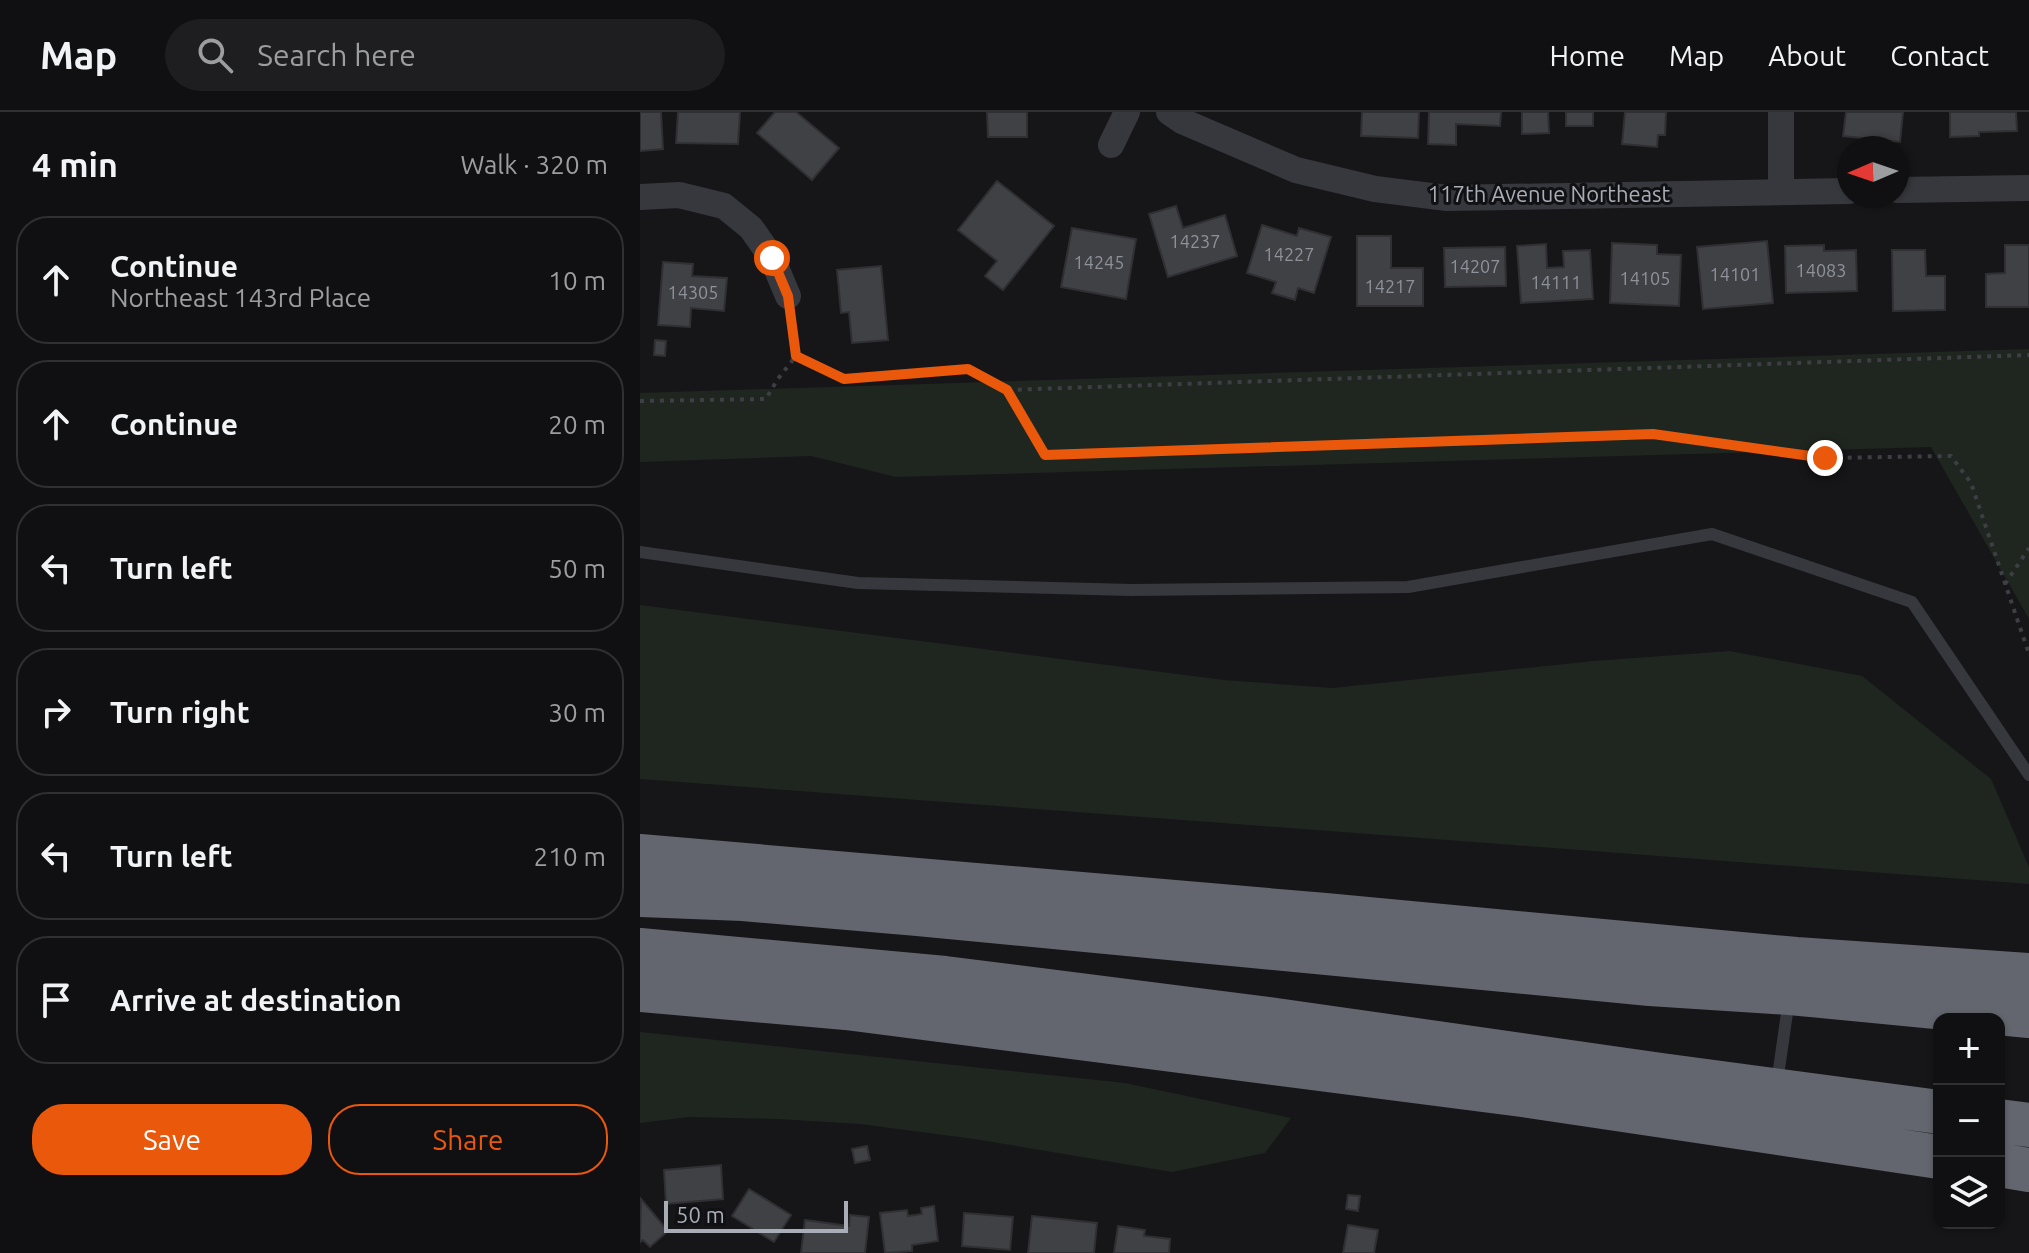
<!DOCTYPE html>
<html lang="en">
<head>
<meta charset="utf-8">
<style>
  :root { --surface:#101012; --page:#1e1e20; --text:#f1f3f6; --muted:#9c9d9f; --line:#303032; --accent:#ea580c }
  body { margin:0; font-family:Ubuntu,sans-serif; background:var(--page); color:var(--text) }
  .controls { position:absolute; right:24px; bottom:24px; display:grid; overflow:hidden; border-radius:16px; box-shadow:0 2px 6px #0004 }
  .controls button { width:72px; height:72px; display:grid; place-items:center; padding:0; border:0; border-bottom:2px solid var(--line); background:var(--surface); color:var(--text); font:40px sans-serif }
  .compass { position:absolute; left:1197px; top:24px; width:72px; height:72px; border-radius:50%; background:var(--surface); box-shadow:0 2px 6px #0004; rotate:268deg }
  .scale { position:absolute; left:24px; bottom:20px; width:184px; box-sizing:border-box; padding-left:8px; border:4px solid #a8adb8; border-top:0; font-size:22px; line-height:28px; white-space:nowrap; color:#a8adb8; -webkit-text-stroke:6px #111113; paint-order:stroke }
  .stop { position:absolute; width:24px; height:24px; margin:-18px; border:6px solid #ea580c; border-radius:50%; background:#fff }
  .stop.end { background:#ea580c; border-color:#fff; box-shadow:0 2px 8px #0008 }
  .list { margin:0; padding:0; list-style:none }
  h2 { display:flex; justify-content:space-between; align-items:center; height:104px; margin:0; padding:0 32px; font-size:34px }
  h2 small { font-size:26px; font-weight:400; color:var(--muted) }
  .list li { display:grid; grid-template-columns:52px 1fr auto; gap:24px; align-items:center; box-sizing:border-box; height:128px; margin:0 16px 16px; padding:0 16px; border:2px solid var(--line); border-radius:32px }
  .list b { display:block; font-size:30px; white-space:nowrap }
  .list p { margin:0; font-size:26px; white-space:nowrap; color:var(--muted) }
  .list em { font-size:26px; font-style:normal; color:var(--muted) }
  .actions { display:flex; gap:16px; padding:24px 32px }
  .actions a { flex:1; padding:18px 0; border:2px solid var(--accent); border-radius:32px; text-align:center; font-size:28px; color:var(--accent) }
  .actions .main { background:var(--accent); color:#fff }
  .icon { flex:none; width:44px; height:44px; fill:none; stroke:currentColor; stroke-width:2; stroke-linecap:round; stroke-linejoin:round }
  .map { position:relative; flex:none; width:1389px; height:1141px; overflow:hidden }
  header { display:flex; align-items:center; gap:48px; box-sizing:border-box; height:112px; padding:0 40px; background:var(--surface); border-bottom:2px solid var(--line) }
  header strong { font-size:38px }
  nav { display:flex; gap:44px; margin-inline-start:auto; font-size:28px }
  .search { width:560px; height:72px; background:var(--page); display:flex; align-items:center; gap:20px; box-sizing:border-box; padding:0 28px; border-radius:44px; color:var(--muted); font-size:30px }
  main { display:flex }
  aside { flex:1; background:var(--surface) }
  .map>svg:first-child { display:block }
  .green { fill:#1e261f }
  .building { fill:#404145; stroke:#303034; stroke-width:2 }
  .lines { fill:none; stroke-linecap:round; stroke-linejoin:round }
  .path { stroke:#3d3f44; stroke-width:4; stroke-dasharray:4 6; stroke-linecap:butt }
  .service { stroke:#37383d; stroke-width:12 }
  .minor { stroke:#37383d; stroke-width:26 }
  .motorway { stroke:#63666e; stroke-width:44 }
  .route { stroke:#ea580c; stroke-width:10 }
  .labels { text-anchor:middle; stroke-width:6; stroke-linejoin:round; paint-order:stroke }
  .number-label { font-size:18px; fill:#8e929b }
  .street-label { font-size:22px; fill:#a8adb8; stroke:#111113 }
</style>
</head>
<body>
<header>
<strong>Map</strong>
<div class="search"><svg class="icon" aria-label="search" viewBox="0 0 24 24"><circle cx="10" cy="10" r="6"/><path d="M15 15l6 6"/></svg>Search here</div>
<nav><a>Home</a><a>Map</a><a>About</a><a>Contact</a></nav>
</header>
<main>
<aside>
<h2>4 min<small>Walk · 320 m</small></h2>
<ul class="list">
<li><svg class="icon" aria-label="ahead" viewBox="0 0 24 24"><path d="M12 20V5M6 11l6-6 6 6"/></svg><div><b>Continue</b><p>Northeast 143rd Place</p></div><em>10 m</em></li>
<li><svg class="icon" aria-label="ahead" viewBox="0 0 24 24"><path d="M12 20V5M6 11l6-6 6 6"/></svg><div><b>Continue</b></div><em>20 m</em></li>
<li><svg class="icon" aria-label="left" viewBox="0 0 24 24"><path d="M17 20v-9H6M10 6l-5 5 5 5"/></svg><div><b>Turn left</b></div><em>50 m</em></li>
<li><svg class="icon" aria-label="right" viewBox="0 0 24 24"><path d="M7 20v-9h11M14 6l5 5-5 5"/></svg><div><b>Turn right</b></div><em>30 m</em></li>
<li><svg class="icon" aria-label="left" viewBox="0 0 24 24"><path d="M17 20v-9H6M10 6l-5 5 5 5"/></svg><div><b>Turn left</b></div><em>210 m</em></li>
<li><svg class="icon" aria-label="arrive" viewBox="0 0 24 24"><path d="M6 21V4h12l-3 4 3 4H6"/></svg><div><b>Arrive at destination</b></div></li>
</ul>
<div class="actions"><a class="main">Save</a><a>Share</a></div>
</aside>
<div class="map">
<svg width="1389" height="1141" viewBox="0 0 1389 1141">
  <rect width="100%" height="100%" fill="#161618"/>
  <path class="green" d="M1389 237V507L1291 335 256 365 171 344 0 350V281Z
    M0 493 584 568 692 576 954 549 1090 539 1222 564 1351 667 1389 755V772L0 667Z
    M0 920 485 971 651 1006 625 1041 532 1060 334 1027 220 1012 138 1007 49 1005 0 1011Z"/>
  <path class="building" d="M0 0H21L23 37 0 39Z
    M38 0H100L98 32 36 31Z
    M135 0H156L199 36 172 68 117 21Z
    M347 0H387V25H348Z
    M722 0H779L778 26 721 24Z
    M789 0H861L860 14 816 12V33L788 32Z
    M882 0H908L909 21 882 22Z
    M926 0H953V14H926Z
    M985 0H1026L1025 23H1018L1017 35 982 32Z
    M1206 0H1263L1260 30 1203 24Z
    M1310 0H1376L1377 19 1339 20V24L1310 25Z
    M357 69 414 114 363 178 345 164 357 149 318 118Z
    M536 94 543 116 585 103 597 144 528 165 509 102Z
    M622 113 657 124 659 116 691 125 674 181 658 176 655 188 632 181 636 170 607 161Z
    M432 116 496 127 486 187 421 175Z
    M717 124H751V156H783V194H717Z
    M1127 129 1133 191 1063 197 1057 135Z
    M972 131 1017 133V142L1041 143 1039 194 970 191Z
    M906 132 907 156 924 155 923 139 950 138 953 187 881 191 877 134Z
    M1184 133V139L1216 138 1217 179 1146 181 1145 134Z
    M1365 133H1389V195H1346V162L1365 161Z
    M865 135 866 174 805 175 804 136Z
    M1252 138H1285L1286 164H1305V198L1253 199Z
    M23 150 53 152 52 164 87 166 84 199 51 196 50 215 18 213Z
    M241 154 248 228 212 231 209 200 201 201 197 158Z
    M15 228 26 229 25 244 14 243Z
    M227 1034 230 1048 215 1051 212 1037Z
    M81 1053 83 1087 26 1092 24 1058Z
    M109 1077 151 1103 134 1130 92 1104Z
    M708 1083 720 1084 718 1099 706 1097Z
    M1 1087 28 1119 10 1135 3 1128 0 1130Z
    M294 1094 298 1129 272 1133V1139L245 1141 240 1101 267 1098 268 1104 282 1102 281 1096Z
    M324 1101 373 1105 370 1138 322 1134Z
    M210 1103 229 1105 225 1141H161L165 1108 209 1114Z
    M392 1104 457 1111 454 1141H388Z
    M708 1113 738 1118 734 1141H703Z
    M478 1114 505 1118 504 1124 530 1127 529 1141H474Z"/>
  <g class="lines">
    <path class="path" d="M151 207 156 244 204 267 328 257 367 278 1389 243
      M367 278 405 343 1013 322 1185 346 1311 344 1331 371 1389 542
      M0 289 126 287 137 268 156 244
      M1365 472 1389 436"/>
    <path class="service" d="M0 440 218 471 491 478 768 475 1072 422 1272 490 1389 663
      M1137 971 1149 887"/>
    <path class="minor" d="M529 0 542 9 656 58 735 77 807 86 1209 79
      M1141 0V80
      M471 33 487 0
      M1257 78 1389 76
      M0 85 39 83 84 94 111 116 132 146 148 184"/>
    <path class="motorway" d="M0 744 685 803 1156 847 1389 863
      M0 783 103 787 278 802 1010 872 1150 881 1389 904
      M0 838 305 866 629 907 1021 963 1299 1000
      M0 878 206 896 882 983 1299 1045
      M1359 1009 1389 1013
      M1359 1053 1389 1058"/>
  </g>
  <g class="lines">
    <path class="route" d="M132 146 148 184 156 244 204 267 328 257 367 278 405 343 1013 322 1185 346"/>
  </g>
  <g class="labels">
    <g class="number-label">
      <text x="555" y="136">14237</text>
      <text x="649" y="149">14227</text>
      <text x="459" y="157">14245</text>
      <text x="835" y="161">14207</text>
      <text x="1181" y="165">14083</text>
      <text x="1095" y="169">14101</text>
      <text x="1005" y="173">14105</text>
      <text x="916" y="177">14111</text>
      <text x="750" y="181">14217</text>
      <text x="53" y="187">14305</text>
    </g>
    <g class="street-label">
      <text x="909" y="90">117th Avenue Northeast</text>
    </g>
  </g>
</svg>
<div class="controls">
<button>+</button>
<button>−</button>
<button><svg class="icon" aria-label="layers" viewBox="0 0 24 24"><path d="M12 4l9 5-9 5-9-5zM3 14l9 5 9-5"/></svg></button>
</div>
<svg class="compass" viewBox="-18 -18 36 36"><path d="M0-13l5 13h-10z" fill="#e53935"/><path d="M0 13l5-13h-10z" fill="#9c9d9f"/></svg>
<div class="scale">50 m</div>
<div class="stop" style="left:132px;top:146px"></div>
<div class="stop end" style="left:1185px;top:346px"></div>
</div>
</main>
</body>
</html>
